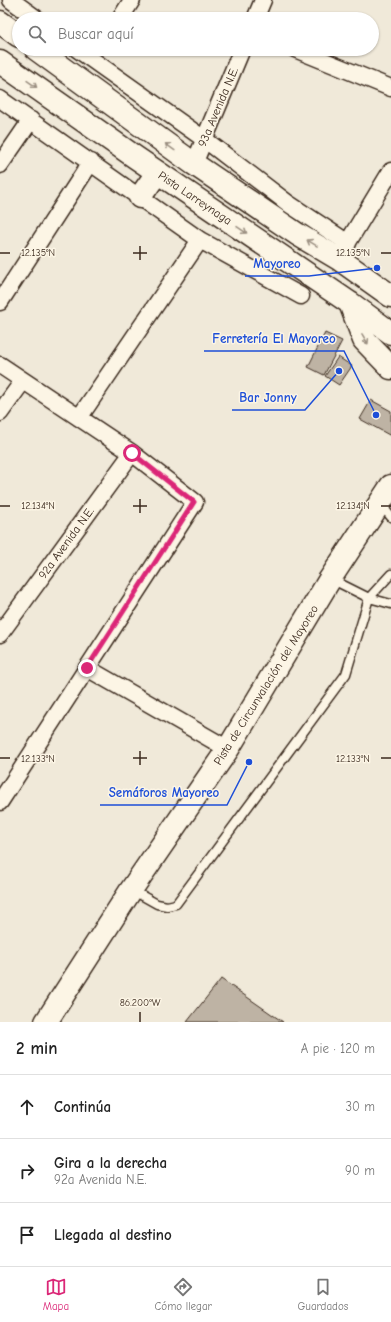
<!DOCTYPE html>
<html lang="es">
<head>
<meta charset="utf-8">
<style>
  :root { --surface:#fff; --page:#f6f6f6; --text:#222; --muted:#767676; --line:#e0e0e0; --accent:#db2777 }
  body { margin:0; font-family:"Comic Neue",sans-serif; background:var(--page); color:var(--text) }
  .stop { position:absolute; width:12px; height:12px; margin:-9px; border:3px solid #db2777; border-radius:50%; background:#fff }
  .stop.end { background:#db2777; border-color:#fff; box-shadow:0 1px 4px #0008 }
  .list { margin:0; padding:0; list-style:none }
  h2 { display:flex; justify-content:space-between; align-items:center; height:52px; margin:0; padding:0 16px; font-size:17px }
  h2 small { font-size:13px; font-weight:400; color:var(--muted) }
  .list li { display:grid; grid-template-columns:26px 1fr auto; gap:12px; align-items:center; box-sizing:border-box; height:64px; padding:0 16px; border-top:1px solid var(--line) }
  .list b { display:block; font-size:15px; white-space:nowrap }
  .list p { margin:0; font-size:13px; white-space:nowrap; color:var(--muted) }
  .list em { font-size:13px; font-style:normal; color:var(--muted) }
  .icon { flex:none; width:22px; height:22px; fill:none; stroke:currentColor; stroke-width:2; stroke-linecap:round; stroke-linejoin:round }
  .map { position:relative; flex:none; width:391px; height:1022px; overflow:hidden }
  .search { position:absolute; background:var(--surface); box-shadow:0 1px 3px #0004; left:12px; right:12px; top:12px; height:44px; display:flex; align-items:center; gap:10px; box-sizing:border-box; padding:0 14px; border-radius:22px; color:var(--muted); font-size:15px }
  .sheet { height:244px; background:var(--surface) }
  nav { display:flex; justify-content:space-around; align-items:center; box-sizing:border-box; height:56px; border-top:1px solid var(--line); background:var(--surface); font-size:11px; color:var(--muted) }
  nav a { display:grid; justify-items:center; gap:2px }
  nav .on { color:var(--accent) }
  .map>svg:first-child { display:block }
  .building { fill:#beb3a4; stroke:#3b2a1e }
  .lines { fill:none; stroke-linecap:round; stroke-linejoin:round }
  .service-casing { stroke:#3b2a1e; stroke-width:11 }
  .minor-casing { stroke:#3b2a1e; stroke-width:19 }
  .secondary-casing { stroke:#3b2a1e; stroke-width:25 }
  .service { stroke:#fcf5e5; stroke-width:8 }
  .minor { stroke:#fcf5e5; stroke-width:16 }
  .secondary { stroke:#fcf5e5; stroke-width:22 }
  .oneway { stroke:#9c9082 }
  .route { stroke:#db2777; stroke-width:5 }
  .ticks { fill:none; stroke:#3b2a1e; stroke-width:1.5 }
  .labels { text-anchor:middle; stroke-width:3; stroke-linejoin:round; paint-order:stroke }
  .street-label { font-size:12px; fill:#3b2a1e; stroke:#fcf5e5 }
  .ticks-label { font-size:10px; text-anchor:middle; fill:#3b2a1e; stroke:#fcf5e5; stroke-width:3; stroke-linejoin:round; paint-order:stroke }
  .leader { fill:none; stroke:#1d4ed8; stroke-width:1.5 }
  .callout-dot { fill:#1d4ed8; stroke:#fcf5e5; stroke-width:1.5 }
  .callout-label { font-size:13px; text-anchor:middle; font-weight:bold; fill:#1d4ed8; stroke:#fcf5e5; stroke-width:3; stroke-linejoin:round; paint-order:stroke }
</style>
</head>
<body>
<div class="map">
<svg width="391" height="1022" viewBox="0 0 391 1022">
  <rect width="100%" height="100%" fill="#f0e9d9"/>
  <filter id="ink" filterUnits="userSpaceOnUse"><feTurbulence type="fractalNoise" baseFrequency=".025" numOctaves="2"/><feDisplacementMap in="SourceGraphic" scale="8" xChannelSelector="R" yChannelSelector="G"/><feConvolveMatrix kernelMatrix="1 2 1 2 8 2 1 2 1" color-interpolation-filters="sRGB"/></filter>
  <g filter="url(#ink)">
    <path class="building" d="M325 333 342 341 324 375 308 367Z
      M338 357 352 366 339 385 325 376Z
      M371 400 391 411V436L360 419Z
      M221 979 283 1022H187Z"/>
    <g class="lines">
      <g class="service-casing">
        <path id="service" d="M380 503 391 517
          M331 579 369 598 391 604
          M132 890 157 904 167 906 176 904 346 674 369 598 391 574"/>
      </g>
      <g class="minor-casing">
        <path id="minor" d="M11 0 37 19
          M120 19 132 0
          M255 19 263 0
          M77 49 204 139 289 204 348 243
          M295 49 391 88
          M0 99 200 240 301 296
          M194 164 242 49
          M0 165 31 120
          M342 252 391 171
          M0 302 91 162
          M0 365 132 453 195 502 0 802
          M0 413 23 381
          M79 418 200 240
          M0 634 132 453
          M87 668 228 749"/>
      </g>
      <g class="secondary-casing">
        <path id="secondary" d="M0 22 19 36
          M36 49 194 164 297 234 339 259 391 296
          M0 62 135 157 350 303 391 333
          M140 197 157 173
          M350 303 364 340 391 368
          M46 1022 131 890 228 749 330 579 391 486"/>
      </g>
      <use href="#service" class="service"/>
      <use href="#minor" class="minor"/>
      <use href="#secondary" class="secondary"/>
    </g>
    <defs><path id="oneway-shaft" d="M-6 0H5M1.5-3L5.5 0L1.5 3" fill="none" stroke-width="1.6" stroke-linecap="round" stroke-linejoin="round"/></defs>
    <g class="oneway">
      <use href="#oneway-shaft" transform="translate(32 84) rotate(35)"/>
      <use href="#oneway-shaft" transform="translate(170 147) rotate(-144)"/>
      <use href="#oneway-shaft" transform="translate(242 230) rotate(34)"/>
      <use href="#oneway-shaft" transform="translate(312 243) rotate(-149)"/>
      <use href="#oneway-shaft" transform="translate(365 339) rotate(59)"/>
    </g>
  </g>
  <g class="lines" filter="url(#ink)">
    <path class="route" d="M87 668 194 502 132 453"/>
  </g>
  <path class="ticks" d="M140 246V260M0 253H10M133 253H147M381 253H391M140 499V513M0 506H10M133 506H147M381 506H391M140 751V765M0 758H10M133 758H147M381 758H391M140 1012V1022"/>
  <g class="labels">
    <g class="street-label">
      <text transform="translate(218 107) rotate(-67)" y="4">93a Avenida N.E.</text>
      <text transform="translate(195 198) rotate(34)" y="4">Pista Larreynaga</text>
      <text transform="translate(66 543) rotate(-54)" y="4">92a Avenida N.E.</text>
      <text transform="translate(266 685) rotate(-58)" y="4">Pista de Circunvalación del Mayoreo</text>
    </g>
  </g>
  <g class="ticks-label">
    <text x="38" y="256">12.135°N</text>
    <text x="353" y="256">12.135°N</text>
    <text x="38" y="509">12.134°N</text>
    <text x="353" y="509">12.134°N</text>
    <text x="38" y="762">12.133°N</text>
    <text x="353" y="762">12.133°N</text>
    <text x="140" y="1006">86.200°W</text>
  </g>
  <path class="leader" d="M377 268L309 276H245M376 415L344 351H204M339 371L305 410H232M249 762L227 805H100"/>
  <g class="callout-dot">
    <circle cx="377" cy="268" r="4"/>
    <circle cx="376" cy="415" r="4"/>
    <circle cx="339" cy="371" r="4"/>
    <circle cx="249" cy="762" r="4"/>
  </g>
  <g class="callout-label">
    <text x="277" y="268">Mayoreo</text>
    <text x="274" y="343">Ferretería El Mayoreo</text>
    <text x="268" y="402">Bar Jonny</text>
    <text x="164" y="797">Semáforos Mayoreo</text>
  </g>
</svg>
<div class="stop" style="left:132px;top:453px"></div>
<div class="stop end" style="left:87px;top:668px"></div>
<div class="search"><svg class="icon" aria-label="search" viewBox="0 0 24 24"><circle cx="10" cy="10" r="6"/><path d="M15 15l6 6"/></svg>Buscar aquí</div>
</div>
<section class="sheet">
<h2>2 min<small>A pie · 120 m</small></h2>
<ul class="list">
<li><svg class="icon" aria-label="ahead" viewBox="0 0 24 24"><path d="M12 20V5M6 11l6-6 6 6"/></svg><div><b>Continúa</b></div><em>30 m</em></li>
<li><svg class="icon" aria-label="right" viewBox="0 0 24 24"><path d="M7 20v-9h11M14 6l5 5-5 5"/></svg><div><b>Gira a la derecha</b><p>92a Avenida N.E.</p></div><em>90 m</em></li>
<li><svg class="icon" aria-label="arrive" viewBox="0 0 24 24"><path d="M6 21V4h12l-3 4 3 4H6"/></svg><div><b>Llegada al destino</b></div></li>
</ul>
</section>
<nav>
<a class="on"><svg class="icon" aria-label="map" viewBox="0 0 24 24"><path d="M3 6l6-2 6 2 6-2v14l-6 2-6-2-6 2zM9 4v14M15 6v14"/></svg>Mapa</a>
<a><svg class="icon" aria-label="directions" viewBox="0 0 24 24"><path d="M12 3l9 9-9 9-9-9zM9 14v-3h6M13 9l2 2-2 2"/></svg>Cómo llegar</a>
<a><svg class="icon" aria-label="saved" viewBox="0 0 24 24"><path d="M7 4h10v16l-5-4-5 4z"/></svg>Guardados</a>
</nav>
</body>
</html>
